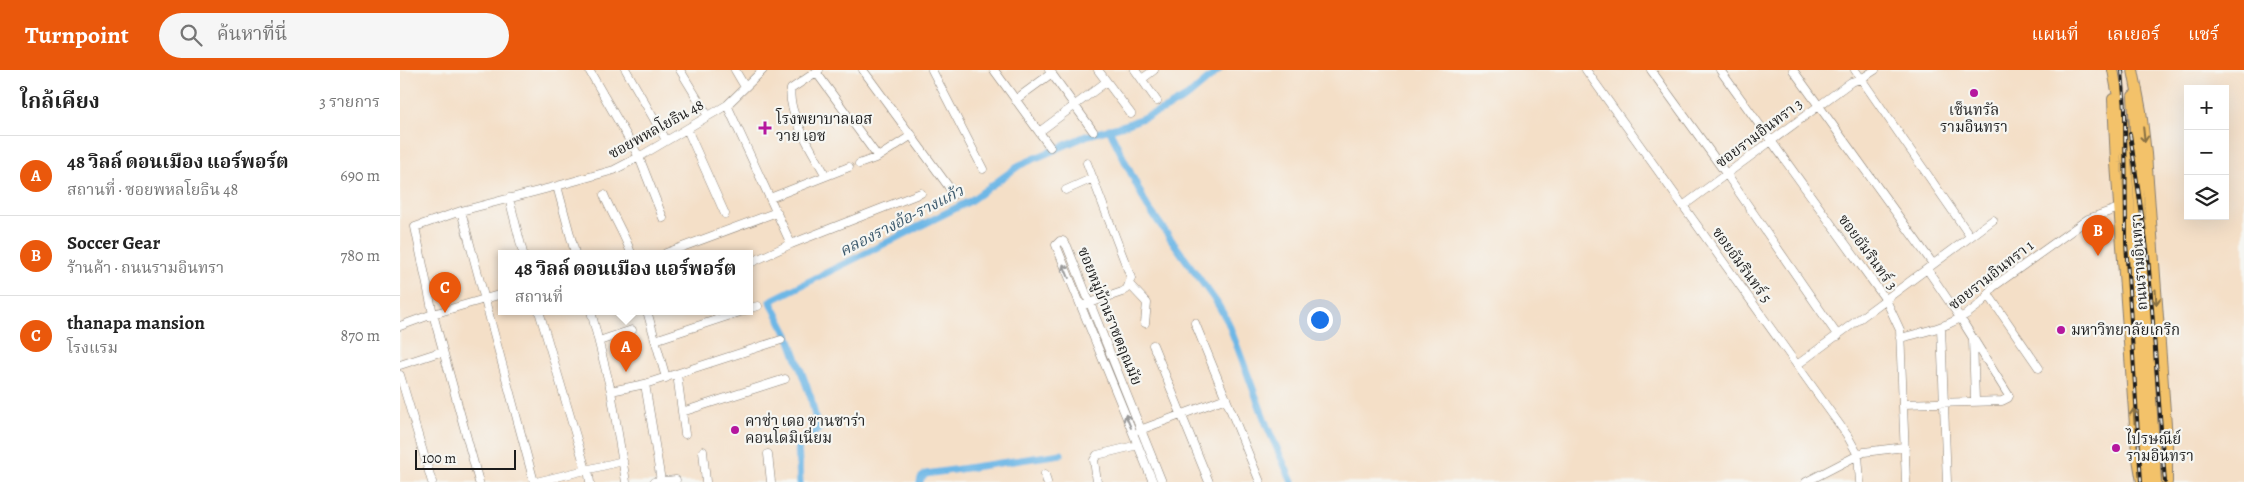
<!DOCTYPE html>
<html lang="th">
<head>
<meta charset="utf-8">
<style>
  :root { --surface:#fff; --page:#f6f6f6; --text:#222; --muted:#767676; --line:#e0e0e0; --accent:#ea580c }
  body { margin:0; font-family:Alegreya,"Noto Serif Thai",serif; background:var(--page); color:var(--text) }
  .controls { position:absolute; right:15px; top:15px; display:grid; overflow:hidden; border-radius:0px; box-shadow:0 5px 20px #0002 }
  .controls button { width:45px; height:45px; display:grid; place-items:center; padding:0; border:0; border-bottom:1px solid var(--line); background:var(--surface); color:var(--text); font:25px sans-serif }
  .scale { position:absolute; left:15px; bottom:12px; width:101px; box-sizing:border-box; padding-left:5px; border:2px solid #1c1c1c; border-top:0; font-size:14px; line-height:18px; white-space:nowrap; color:#1c1c1c; -webkit-text-stroke:4px #f6f6f2; paint-order:stroke }
  .you { position:absolute; left:919px; top:249px; width:18px; height:18px; margin:-12px; border:4px solid #fff; border-radius:50%; background:#1a73e8; box-shadow:0 0 0 8px #1a73e833 }
  .badge { display:grid; place-items:center; width:32px; height:32px; border-radius:50%; background:var(--accent); color:#fff; font-size:16px; font-weight:700 }
  .pin { position:absolute; translate:-50% -41px; filter:drop-shadow(0 1px 2px #0008) }
  .pin::after { content:''; position:absolute; top:26px; width:18px; height:15px; background:inherit; clip-path:polygon(0 0,100% 0,50% 100%) }
  .popup { position:absolute; left:98px; top:180px; width:255px; height:65px; box-sizing:border-box; display:grid; place-content:center; border-radius:0px; background:var(--surface); filter:drop-shadow(0 1px 4px #0005); font-size:16px; white-space:nowrap; color:var(--muted) }
  .popup b { font-size:19px; color:var(--text) }
  .popup::after { content:''; position:absolute; left:50%; top:100%; margin-left:-10px; border:10px solid transparent; border-top-color:var(--surface) }
  .list { margin:0; padding:0; list-style:none }
  h2 { display:flex; justify-content:space-between; align-items:center; height:65px; margin:0; padding:0 20px; font-size:21px }
  h2 small { font-size:16px; font-weight:400; color:var(--muted) }
  .list li { display:grid; grid-template-columns:32px 1fr auto; gap:15px; align-items:center; box-sizing:border-box; height:80px; padding:0 20px; border-top:1px solid var(--line) }
  .list b { display:block; font-size:19px; white-space:nowrap }
  .list p { margin:0; font-size:16px; white-space:nowrap; color:var(--muted) }
  .list em { font-size:16px; font-style:normal; color:var(--muted) }
  .icon { flex:none; width:28px; height:28px; fill:none; stroke:currentColor; stroke-width:2; stroke-linecap:round; stroke-linejoin:round }
  .map { position:relative; flex:none; width:1844px; height:412px; overflow:hidden }
  header { display:flex; align-items:center; gap:30px; box-sizing:border-box; height:70px; padding:0 25px; background:var(--accent); color:#fff }
  header strong { font-size:24px }
  nav { display:flex; gap:28px; margin-inline-start:auto; font-size:18px }
  .search { width:350px; height:45px; background:var(--page); display:flex; align-items:center; gap:12px; box-sizing:border-box; padding:0 18px; border-radius:28px; color:var(--muted); font-size:19px }
  main { display:flex }
  aside { flex:1; background:var(--surface) }
  .map>svg:first-child { display:block }
  .lines { fill:none; stroke-linecap:round; stroke-linejoin:round }
  .canal { stroke:#6eb7e6; stroke-width:7 }
  .minor-casing { stroke:#887e72; stroke-width:9 }
  .major-casing { stroke:#887e72; stroke-width:12 }
  .minor { stroke:#fff; stroke-width:8 }
  .major { stroke:#f3c26a; stroke-width:10 }
  .rail-casing { stroke:#1c1c1c; stroke-width:4 }
  .rail { stroke:#f6f6f2; stroke-width:2; stroke-dasharray:5.5; stroke-linecap:butt }
  .oneway { stroke:#886f43 }
  .oneway2 { stroke:#999 }
  .poi-dot { fill:#b5179e; stroke:#f6f6f2; stroke-width:2 }
  .labels { text-anchor:middle; stroke-width:4.5; stroke-linejoin:round; paint-order:stroke }
  .poi-label { font-size:15px; fill:#1c1c1c; stroke:#f6f6f2; text-anchor:start }
  .street-label { font-size:15px; fill:#1c1c1c; stroke:#f6f6f2 }
  .water-label { font-size:16px; font-style:italic; fill:#3d5a6d; stroke:#f6f6f2 }
</style>
</head>
<body>
<header>
<strong>Turnpoint</strong>
<div class="search"><svg class="icon" aria-label="search" viewBox="0 0 24 24"><circle cx="10" cy="10" r="6"/><path d="M15 15l6 6"/></svg>ค้นหาที่นี่</div>
<nav><a>แผนที่</a><a>เลเยอร์</a><a>แชร์</a></nav>
</header>
<main>
<aside>
<h2>ใกล้เคียง<small>3 รายการ</small></h2>
<ul class="list">
<li><span class="badge">A</span><div><b>48 วิลล์ ดอนเมือง แอร์พอร์ต</b><p>สถานที่ · ซอยพหลโยธิน 48</p></div><em>690 m</em></li>
<li><span class="badge">B</span><div><b>Soccer Gear</b><p>ร้านค้า · ถนนรามอินทรา</p></div><em>780 m</em></li>
<li><span class="badge">C</span><div><b>thanapa mansion</b><p>โรงแรม</p></div><em>870 m</em></li>
</ul>
</aside>
<div class="map">
<svg width="1844" height="412" viewBox="0 0 1844 412">
  <rect width="100%" height="100%" fill="#f6f6f2"/>
  <filter id="ink" filterUnits="userSpaceOnUse"><feTurbulence type="fractalNoise" baseFrequency=".02" numOctaves="2"/><feDisplacementMap in="SourceGraphic" scale="10" xChannelSelector="R" yChannelSelector="G"/><feConvolveMatrix kernelMatrix="1 2 1 2 8 2 1 2 1" color-interpolation-filters="sRGB"/></filter>
  <filter id="wash" filterUnits="userSpaceOnUse"><feTurbulence type="fractalNoise" baseFrequency=".0096" numOctaves="4" result="noise"/><feDisplacementMap in="SourceGraphic" scale="20" xChannelSelector="R" yChannelSelector="G"/><feGaussianBlur stdDeviation="1.12" result="paint"/><feColorMatrix in="noise" values="0 0 0 0 0 0 0 0 0 0 0 0 0 0 0 0 0 1.4 0 .05"/><feComposite in="paint" operator="in"/></filter>
  <g filter="url(#wash)">
    <rect width="100%" height="100%" fill="#f4dfc7"/>
    <g class="lines">
      <path class="canal" d="M709 59 747 136 817 233 828 252 867 356 892 412
        M400 412 398 375 418 360 411 328 388 265 370 231 570 131 620 95 686 66 728 54 765 39 788 26 819 0
        M520 412 521 408 526 404 661 384"/>
    </g>
  </g>
  <g filter="url(#ink)">
    <g class="lines">
      <g class="minor-casing">
        <path id="minor" d="M189 0 239 87 263 148
          M226 0 266 70
          M280 0 308 46
          M335 0 345 17
          M419 0 391 19C386 42 415 85 426 106
          M463 0 554 124
          M532 0 583 99
          M594 0 650 77
          M649 0 693 61
          M698 0 731 44
          M735 0 757 31
          M1186 0 1447 365 1458 385 1460 412
          M1251 0 1327 105 1438 266
          M1320 0 1486 230 1500 260 1506 412
          M1393 0 1533 194
          M1455 0 1570 166
          M416 2 478 87
          M742 9 754 0
          M615 30 652 3
          M327 35 391 174
          M287 59 325 144
          M639 62 706 12
          M459 94 478 87 512 65
          M666 120 693 108
          M204 125C212 145 224 163 231 183
          M109 128 123 183
          M370 128 449 97
          M1283 136 1451 12 1461 9 1475 0
          M61 141 134 412
          M175 183 157 116 214 100 239 87 327 35 363 0
          M266 183 377 142
          M350 193 391 174 521 123
          M730 215 747 233 745 253
          M1588 224 1639 298
          M684 235 722 222 727 219 731 208 687 93
          M350 238 358 236
          M139 241 186 400
          M191 241 211 321 226 412
          M247 241 266 308
          M33 244 102 224
          M795 253 860 412
          M0 256 33 244
          M1541 258 1547 412
          M1500 268C1532 260 1561 254 1584 230 1588 226 1589 221 1593 217L1688 149 1719 138
          M1573 269 1575 331
          M255 270 343 241
          M199 271 232 260
          M753 275 809 412
          M0 295 43 281
          M1397 295 1593 150
          M277 304 285 364
          M0 305 32 412
          M245 314 261 411
          M211 321 245 314 381 270
          M1503 334 1602 331 1608 328 1609 326 1561 249 1527 199
          M282 342 385 309
          M740 360 826 328
          M303 381 306 412
          M368 384 371 412
          M188 399 190 412
          M645 404 647 412
          M79 412 33 244 15 157 61 141 157 116
          M136 412 223 391
          M254 412 276 410
          M697 412 694 390 697 385 738 375
          M753 412 658 180 656 175 660 171H663L667 176 762 412
          M1406 412 1464 382 1505 377"/>
      </g>
      <g class="major-casing">
        <path id="major" d="M1713 0 1723 53 1726 87 1748 412
          M1733 0 1741 41 1746 84 1767 369V412
          M1733 26 1756 412
          M1713 29 1716 93 1737 383 1742 412"/>
      </g>
      <use href="#minor" class="minor"/>
      <use href="#major" class="major"/>
      <g class="rail-casing">
        <path id="rail" d="M1722 0 1725 39 1726 172 1741 412
          M1730 64 1748 186 1765 412"/>
      </g>
      <use href="#rail" class="rail"/>
    </g>
    <defs><path id="oneway-shaft" d="M-6 0H5M1.5-3L5.5 0L1.5 3" fill="none" stroke-width="1.6" stroke-linecap="round" stroke-linejoin="round" transform="scale(1.25)"/></defs>
    <g class="oneway">
      <use href="#oneway-shaft" transform="translate(1744 65) rotate(84)"/>
      <use href="#oneway-shaft" transform="translate(1756 227) rotate(86)"/>
      <use href="#oneway-shaft" transform="translate(1734 346) rotate(-94)"/>
    </g>
    <g class="oneway2">
      <use href="#oneway-shaft" transform="translate(666 201) rotate(-112)"/>
      <use href="#oneway-shaft" transform="translate(728 351) rotate(-113)"/>
    </g>
  </g>
  <g class="poi-dot">
    <circle cx="1574" cy="23" r="5"/>
    <path d="M362.5 50.5h5v5h5v5h-5v5h-5v-5h-5v-5h5z"/>
    <circle cx="1661" cy="260" r="5"/>
    <circle cx="335" cy="360" r="5"/>
    <circle cx="1716" cy="378" r="5"/>
  </g>
  <g class="labels">
    <g class="poi-label">
      <text x="1574" y="45" text-anchor="middle">เซ็นทรัล<tspan x="1574" dy="17">รามอินทรา</tspan></text>
      <text x="376" y="54">โรงพยาบาลเอส<tspan x="376" dy="17">วาย เอช</tspan></text>
      <text x="1671" y="265">มหาวิทยาลัยเกริก</text>
      <text x="345" y="356">คาซ่า เดอ ซานซาร่า<tspan x="345" dy="17">คอนโดมิเนี่ยม</tspan></text>
      <text x="1726" y="374">ไปรษณีย์<tspan x="1726" dy="17">รามอินทรา</tspan></text>
    </g>
    <g class="street-label">
      <text transform="translate(256 59) rotate(-29)" y="5">ซอยพหลโยธิน 48</text>
      <text transform="translate(1359 63) rotate(-37)" y="5">ซอยรามอินทรา 3</text>
      <text transform="translate(1468 182) rotate(54)" y="5">ซอยอัมรินทร์ 3</text>
      <text transform="translate(1739 192) rotate(-94)" y="5">ถนนรามอินทรา</text>
      <text transform="translate(1342 195) rotate(54)" y="5">ซอยอัมรินทร์ 5</text>
      <text transform="translate(1591 205) rotate(-38)" y="5">ซอยรามอินทรา 1</text>
      <text transform="translate(710 246) rotate(68)" y="5">ซอยหมู่บ้านราชตฤณมัย</text>
    </g>
    <g class="water-label">
      <text transform="translate(501 150) rotate(-27)" y="6">คลองรางอ้อ-รางแก้ว</text>
    </g>
  </g>
</svg>
<div class="controls">
<button>+</button>
<button>−</button>
<button><svg class="icon" aria-label="layers" viewBox="0 0 24 24"><path d="M12 4l9 5-9 5-9-5zM3 14l9 5 9-5"/></svg></button>
</div>
<div class="scale">100 m</div>
<div class="you"></div>
<div class="pin badge" style="left:226px;top:302px">A</div>
<div class="popup"><b>48 วิลล์ ดอนเมือง แอร์พอร์ต</b>สถานที่</div>
<div class="pin badge" style="left:1698px;top:186px">B</div>
<div class="pin badge" style="left:45px;top:243px">C</div>
</div>
</main>
</body>
</html>
